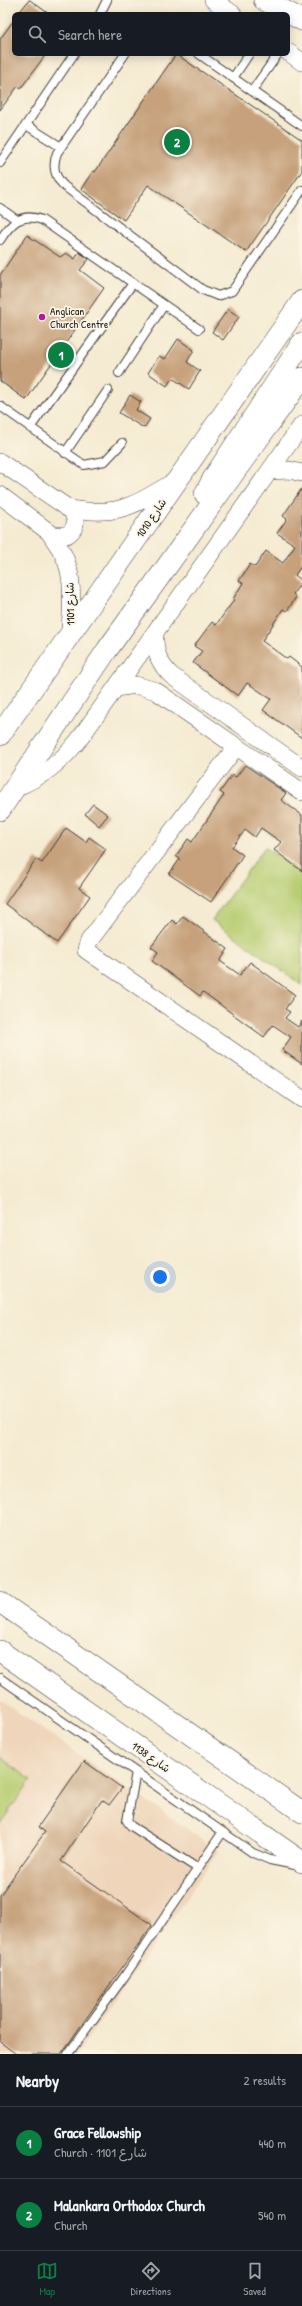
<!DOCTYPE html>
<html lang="en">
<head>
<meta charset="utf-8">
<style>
  :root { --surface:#171b24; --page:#20242c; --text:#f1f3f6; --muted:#9ea1a6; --line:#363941; --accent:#0b8043 }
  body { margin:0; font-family:"Patrick Hand","Playpen Sans Arabic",sans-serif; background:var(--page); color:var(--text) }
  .you { position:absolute; left:160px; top:1277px; width:14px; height:14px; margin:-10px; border:3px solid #fff; border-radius:50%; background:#1a73e8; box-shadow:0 0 0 6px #1a73e833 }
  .badge { display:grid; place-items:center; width:26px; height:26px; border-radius:50%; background:var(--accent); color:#fff; font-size:13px; font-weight:700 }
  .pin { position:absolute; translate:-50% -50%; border:2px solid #fff; box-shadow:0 1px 4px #0006 }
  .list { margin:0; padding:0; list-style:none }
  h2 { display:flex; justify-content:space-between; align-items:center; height:52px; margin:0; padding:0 16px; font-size:17px }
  h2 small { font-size:13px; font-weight:400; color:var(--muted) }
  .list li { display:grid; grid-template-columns:26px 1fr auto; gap:12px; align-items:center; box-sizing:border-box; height:72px; padding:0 16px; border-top:1px solid var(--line) }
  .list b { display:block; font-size:15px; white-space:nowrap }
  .list p { margin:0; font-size:13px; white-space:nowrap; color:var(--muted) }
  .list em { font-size:13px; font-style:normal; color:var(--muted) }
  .icon { flex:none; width:22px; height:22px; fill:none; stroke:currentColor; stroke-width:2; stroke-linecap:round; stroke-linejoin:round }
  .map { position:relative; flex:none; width:302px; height:2054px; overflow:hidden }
  .search { position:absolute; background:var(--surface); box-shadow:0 2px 10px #0003; left:12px; right:12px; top:12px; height:44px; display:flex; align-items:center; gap:10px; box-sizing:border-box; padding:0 14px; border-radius:6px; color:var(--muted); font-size:15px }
  .sheet { height:196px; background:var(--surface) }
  nav { display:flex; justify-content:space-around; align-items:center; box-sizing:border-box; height:56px; border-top:1px solid var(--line); background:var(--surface); font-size:11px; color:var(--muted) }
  nav a { display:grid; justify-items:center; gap:2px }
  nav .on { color:var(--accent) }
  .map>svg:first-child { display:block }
  .built { fill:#efd6bb }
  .green { fill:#b8ce73; stroke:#6a7548 }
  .building { fill:#c6a17c }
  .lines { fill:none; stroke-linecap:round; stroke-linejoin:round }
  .service-casing { stroke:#3d3b37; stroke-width:10 }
  .minor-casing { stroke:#3d3b37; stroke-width:18 }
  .tertiary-casing { stroke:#3d3b37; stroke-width:22 }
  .service { stroke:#fff; stroke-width:8 }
  .minor { stroke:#fff; stroke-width:17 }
  .tertiary { stroke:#fff; stroke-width:21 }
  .poi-dot { fill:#b5179e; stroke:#fcf5e5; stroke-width:1.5 }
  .labels { text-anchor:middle; stroke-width:3.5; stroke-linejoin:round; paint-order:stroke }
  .poi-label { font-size:11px; fill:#1c1c1c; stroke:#fcf5e5; text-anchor:start }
  .street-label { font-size:11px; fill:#1c1c1c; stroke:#fcf5e5 }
</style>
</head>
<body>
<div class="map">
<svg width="302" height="2054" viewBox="0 0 302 2054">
  <rect width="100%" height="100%" fill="#fcf5e5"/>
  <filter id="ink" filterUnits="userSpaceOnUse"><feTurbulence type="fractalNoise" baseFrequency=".025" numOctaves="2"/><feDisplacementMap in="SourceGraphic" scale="8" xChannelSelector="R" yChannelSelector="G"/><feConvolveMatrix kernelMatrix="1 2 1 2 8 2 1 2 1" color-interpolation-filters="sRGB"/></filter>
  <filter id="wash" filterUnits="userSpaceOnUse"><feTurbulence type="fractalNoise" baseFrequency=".012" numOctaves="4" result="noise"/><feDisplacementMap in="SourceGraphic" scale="16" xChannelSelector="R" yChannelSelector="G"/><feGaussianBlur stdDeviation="0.9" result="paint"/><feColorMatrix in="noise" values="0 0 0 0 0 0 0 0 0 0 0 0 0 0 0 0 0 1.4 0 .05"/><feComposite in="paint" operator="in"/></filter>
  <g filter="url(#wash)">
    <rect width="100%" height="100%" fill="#f5ebd2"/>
    <path class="built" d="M0 1700 219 1851 77 2054H0Z"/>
    <path class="green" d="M265 847 302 874V985L212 920Z
      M0 1757 31 1780 0 1824Z"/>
    <g id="blocks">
      <path class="building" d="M29 0H30L49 14H18Z
        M14 20V54H46L21 88 18 86 0 110V39Z
        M176 54 302 140V171L246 252 148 185 124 220 81 189 93 171 95 172Z
        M27 235 60 257 66 253 75 259 79 252 89 259 80 270 104 288 26 400 0 381V275Z
        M228 309 239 317 223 340 212 332Z
        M178 339 194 350 187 362 200 371 189 389 172 378 167 386 148 373 159 356 165 359Z
        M130 395 141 402 136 410 150 419 144 428 119 413Z
        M302 488V565L295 575 302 581 293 594 296 597 287 611 283 609 262 641 287 659 289 657 302 667V738L263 710 271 699 252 686 247 683 238 696 193 663 202 651 194 646 212 622 216 625 234 600 233 599 243 583 239 581 250 564 255 567 266 551 283 563 295 545 277 533 287 519 283 516Z
        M245 765 286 793 281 800 302 815V871L274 850 281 842 261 828 255 837 245 830 232 847 243 855 211 902 169 874 180 859 176 856 188 839 192 842 224 795 220 792 232 775 236 777Z
        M93 804 108 815 99 826 85 814Z
        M66 828 86 842 89 837 106 849 79 888 90 896 57 943 5 904 36 859 42 863Z
        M183 916 228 949 220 961 240 975 250 962 295 995 285 1009 290 1012 285 1018 298 1027 302 1021V1064L282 1050 291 1037 273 1025 264 1037 203 992 200 996 152 961 158 952 151 947 172 920 177 924Z
        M84 1761 122 1788 109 1805 102 1800 61 1861 152 1925 61 2054H16L0 2042V1895L45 1832 38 1827Z"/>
    </g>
  </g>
  <g filter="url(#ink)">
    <use href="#blocks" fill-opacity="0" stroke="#3d3b37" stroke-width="1"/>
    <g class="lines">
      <g class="service-casing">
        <path id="service" d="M100 14 107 0
          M125 54 57 153C52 166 54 176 64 186L203 290 218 296 232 291 302 190
          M199 54 302 126
          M233 78 249 54
          M252 91 278 54
          M26 125 61 147
          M0 163 74 54
          M0 208 17 220
          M0 240C11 223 21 212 42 220L199 329
          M119 373 164 305
          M0 406 84 465 105 461 122 443
          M30 428 133 283
          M65 453 108 390
          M0 1678 253 1853 270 1860 295 1865
          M136 1772 127 1821 131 1826 197 1868
          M68 2054 124 1977 222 1833"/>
      </g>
      <g class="minor-casing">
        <path id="minor" d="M213 0 233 14
          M288 52 302 62
          M0 462 71 510C78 520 76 529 67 535H53L0 495
          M270 471 289 470 302 473
          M67 508C117 518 133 506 175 481
          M49 532C54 540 60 547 64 556 75 579 71 608 70 633
          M155 634C154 651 159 664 172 676L302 768
          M116 688 136 685 156 691 302 792
          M236 747 89 941 86 950 302 1099
          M15 788C42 777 60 763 78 741L302 425"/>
      </g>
      <g class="tertiary-casing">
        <path id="tertiary" d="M264 0 302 20
          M205 494 214 477 302 343
          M0 735 302 301
          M0 810 107 650 302 378
          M0 1602 302 1812
          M0 1651 302 1862"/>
      </g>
      <use href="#service" class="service"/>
      <use href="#minor" class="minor"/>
      <use href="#tertiary" class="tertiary"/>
    </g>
  </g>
  <circle class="poi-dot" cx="42" cy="317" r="4"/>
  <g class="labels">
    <g class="poi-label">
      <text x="50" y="315">Anglican<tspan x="50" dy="13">Church Centre</tspan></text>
    </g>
    <g class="street-label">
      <text transform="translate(151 518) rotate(-56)" y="4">شارع 1010</text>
      <text transform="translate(70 604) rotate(-91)" y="4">شارع 1101</text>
      <text transform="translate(151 1757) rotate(35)" y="4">شارع 1138</text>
    </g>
  </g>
</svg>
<div class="you"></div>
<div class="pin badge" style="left:61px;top:355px">1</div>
<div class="pin badge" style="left:177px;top:142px">2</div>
<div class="search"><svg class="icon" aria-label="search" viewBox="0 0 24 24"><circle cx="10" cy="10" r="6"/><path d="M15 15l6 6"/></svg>Search here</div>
</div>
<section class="sheet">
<h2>Nearby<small>2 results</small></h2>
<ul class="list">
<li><span class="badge">1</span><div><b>Grace Fellowship</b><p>Church · شارع 1101</p></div><em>440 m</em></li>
<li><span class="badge">2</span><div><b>Malankara Orthodox Church</b><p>Church</p></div><em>540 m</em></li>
</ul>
</section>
<nav>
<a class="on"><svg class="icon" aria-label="map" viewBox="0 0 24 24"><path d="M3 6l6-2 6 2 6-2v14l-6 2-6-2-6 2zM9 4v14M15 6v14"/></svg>Map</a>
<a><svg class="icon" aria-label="directions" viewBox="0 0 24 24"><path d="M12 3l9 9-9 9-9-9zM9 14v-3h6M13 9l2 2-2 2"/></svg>Directions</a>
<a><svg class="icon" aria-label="saved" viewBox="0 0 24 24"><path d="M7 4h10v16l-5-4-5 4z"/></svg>Saved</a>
</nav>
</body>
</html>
